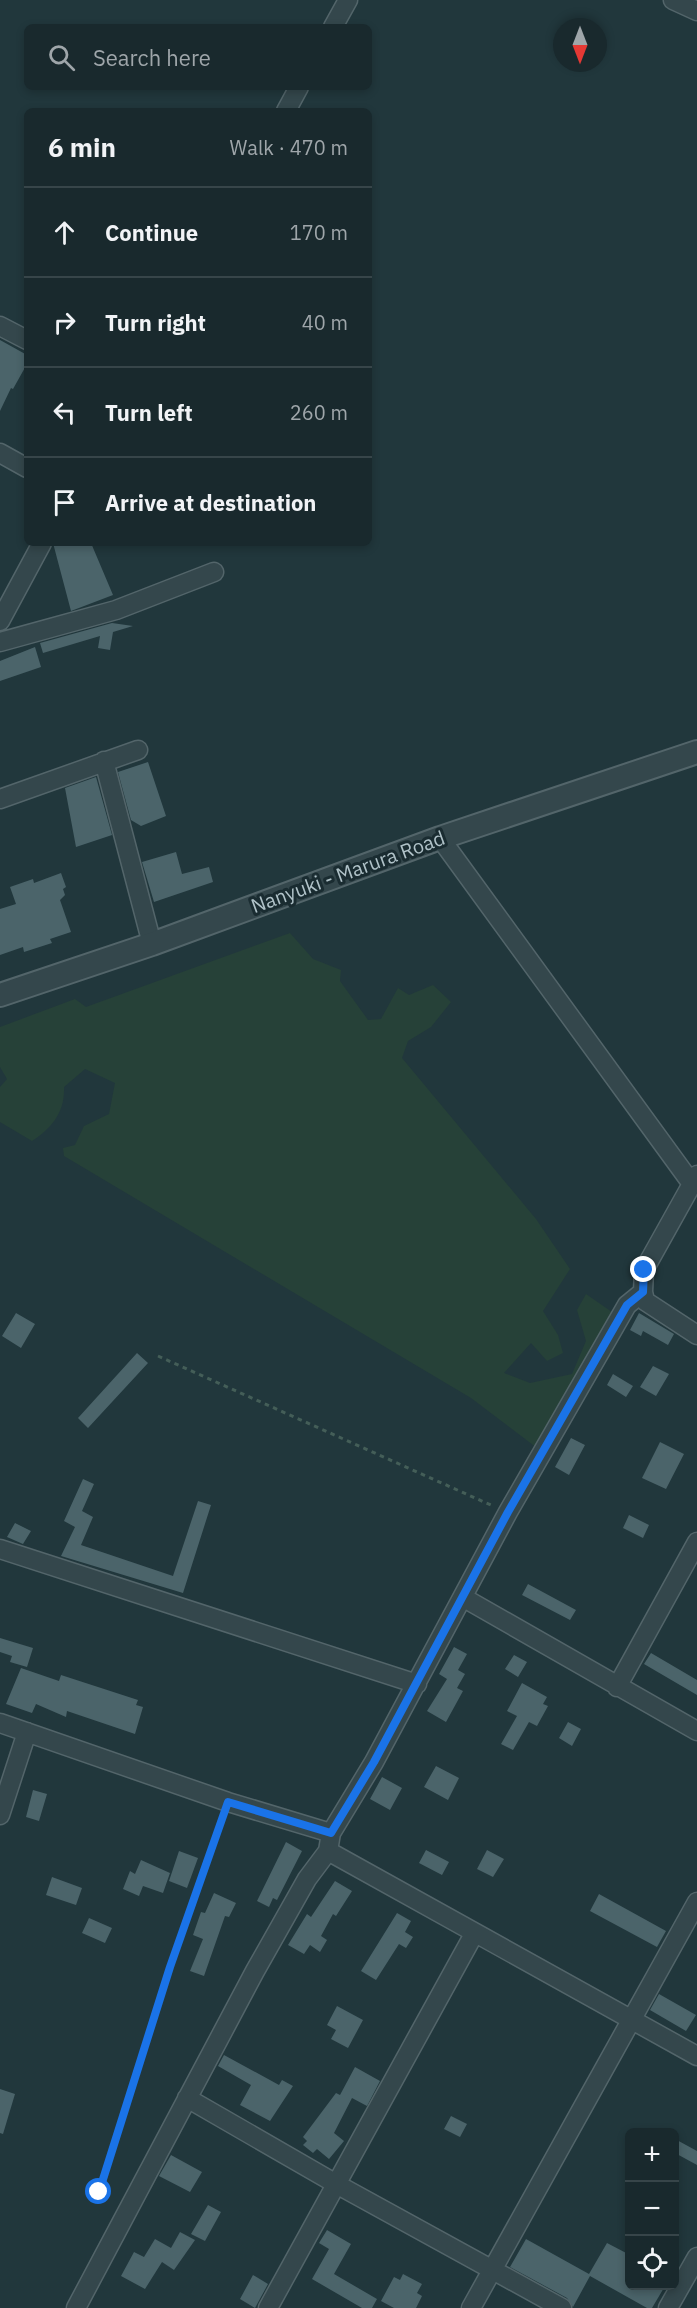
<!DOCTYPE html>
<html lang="en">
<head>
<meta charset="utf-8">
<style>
  :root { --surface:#19292d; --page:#223135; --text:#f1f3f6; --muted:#9fa6aa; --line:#374549 }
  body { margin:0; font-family:"IBM Plex Sans",sans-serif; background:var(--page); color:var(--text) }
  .controls { position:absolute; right:18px; bottom:18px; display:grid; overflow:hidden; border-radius:9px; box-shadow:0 3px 9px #0003 }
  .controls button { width:54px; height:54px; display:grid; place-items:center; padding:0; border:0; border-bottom:2px solid var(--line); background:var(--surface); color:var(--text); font:30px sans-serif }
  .compass { position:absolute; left:553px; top:18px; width:54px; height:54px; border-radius:50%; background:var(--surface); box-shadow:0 3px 9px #0003; rotate:180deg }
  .stop { position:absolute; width:18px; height:18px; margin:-14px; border:4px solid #1a73e8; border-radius:50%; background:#fff }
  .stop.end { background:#1a73e8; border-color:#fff; box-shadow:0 2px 6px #0008 }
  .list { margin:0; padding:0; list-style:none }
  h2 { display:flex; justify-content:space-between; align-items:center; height:78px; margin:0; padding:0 24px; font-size:26px }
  h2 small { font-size:20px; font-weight:400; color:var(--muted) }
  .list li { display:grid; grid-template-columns:39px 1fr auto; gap:18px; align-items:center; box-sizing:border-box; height:90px; padding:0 24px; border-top:2px solid var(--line) }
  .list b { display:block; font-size:22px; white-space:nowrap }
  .list em { font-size:20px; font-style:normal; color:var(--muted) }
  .icon { flex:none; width:33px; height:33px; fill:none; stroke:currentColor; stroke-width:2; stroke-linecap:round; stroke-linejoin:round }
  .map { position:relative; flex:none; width:697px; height:2308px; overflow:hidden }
  .search { position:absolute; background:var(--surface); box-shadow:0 3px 9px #0003; left:24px; top:24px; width:348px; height:66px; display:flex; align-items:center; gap:15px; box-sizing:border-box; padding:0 21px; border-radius:9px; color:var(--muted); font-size:22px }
  .panel { position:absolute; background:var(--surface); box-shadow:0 3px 9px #0003; left:24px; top:108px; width:348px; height:438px; border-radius:9px }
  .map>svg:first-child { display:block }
  .green { fill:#264138 }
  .building { fill:#4b646a }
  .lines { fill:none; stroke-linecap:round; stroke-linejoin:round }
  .minor-casing { stroke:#53656a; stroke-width:21 }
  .tertiary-casing { stroke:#53656a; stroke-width:26 }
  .path { stroke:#445e58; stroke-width:3; stroke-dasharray:4.5 4.5; stroke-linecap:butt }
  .minor { stroke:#34474c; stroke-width:18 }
  .tertiary { stroke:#34474c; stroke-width:22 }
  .route { stroke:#1a73e8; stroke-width:8 }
  .labels { text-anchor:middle; stroke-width:6; stroke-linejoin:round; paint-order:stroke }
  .street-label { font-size:20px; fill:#b0c2c8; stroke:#1a2c31 }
</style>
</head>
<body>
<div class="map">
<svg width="697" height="2308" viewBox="0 0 697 2308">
  <rect width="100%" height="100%" fill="#21373c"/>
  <path class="green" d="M290 933 313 959 341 970 340 981 368 1020 381 1019 398 988 409 995 433 985 451 1002 431 1027 408 1041 402 1058 536 1219 570 1269 543 1311 558 1335 563 1353 547 1361 531 1343 504 1373 530 1383 572 1374 586 1341 577 1310 586 1294 612 1312 537 1448 471 1398 64 1156 63 1148 75 1145 84 1126 109 1114 115 1083 85 1069 64 1087C65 1112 52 1128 32 1141L0 1122V1087L7 1079 0 1067V1027L75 999 86 1007Z"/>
  <path class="building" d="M0 340 27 355V364L13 389 11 388 0 411Z
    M53 543H91L113 595 71 611Z
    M112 623 133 626 113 632 110 650 98 648 100 636 43 653 40 643Z
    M35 647 41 667 0 681V661Z
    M148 762 166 816 141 826 131 820 118 772Z
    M96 777 112 835 76 847 65 788Z
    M176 852 182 874 209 867 213 882 154 902 142 862Z
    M61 873 66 887 63 889 65 895 60 900 71 932 50 939 52 943 24 952 23 947 0 955V909L16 904 10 887 33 879 34 883Z
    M16 1313 35 1324 21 1348 2 1336Z
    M639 1313 674 1334 668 1345 643 1331 641 1336 630 1330Z
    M137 1353 148 1363 88 1428 78 1418Z
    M653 1366 669 1374 656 1396 640 1387Z
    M613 1374 633 1386 626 1397 607 1385Z
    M571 1438 585 1445 569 1475 555 1467Z
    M660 1442 684 1454 666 1489 642 1478Z
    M83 1479 94 1484 82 1511 93 1517 81 1545 173 1576 198 1501 211 1505 183 1593 61 1556 75 1527 64 1521Z
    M629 1515 649 1525 643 1538 623 1528Z
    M15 1523 31 1531 23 1544 7 1537Z
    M528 1584 576 1610 570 1620 522 1595Z
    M0 1638 33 1648 27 1667 10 1662 12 1656 0 1652Z
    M454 1647 467 1654 458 1670 465 1674 457 1688 463 1691 446 1722 427 1711 447 1679 439 1674Z
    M651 1653 697 1680V1695L644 1664Z
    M514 1655 527 1662 518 1677 505 1669Z
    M21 1668 59 1681 61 1675 138 1700 136 1705 143 1707 135 1734 67 1711 66 1717 36 1704 32 1713 6 1704Z
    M522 1683 547 1697 543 1704 548 1706 537 1726 529 1722 513 1750 501 1744 517 1716 507 1711Z
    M568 1722 581 1729 572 1746 559 1738Z
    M436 1766 459 1778 448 1800 424 1787Z
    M382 1777 402 1788 390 1810 370 1799Z
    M33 1790 47 1794 39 1821 26 1817Z
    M286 1842 302 1851 277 1900 273 1898 269 1907 257 1901Z
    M426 1850 449 1862 442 1875 419 1863Z
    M487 1850 504 1859 493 1877 477 1869Z
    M179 1851 198 1858 187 1888 169 1881Z
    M141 1860 170 1873 163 1893 143 1886 139 1896 123 1889 130 1871 135 1874Z
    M52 1877 82 1888 76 1905 46 1895Z
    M335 1881 352 1891 336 1916 333 1914 321 1936 327 1940 320 1952 310 1945 304 1954 288 1945 307 1914 311 1917Z
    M214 1893 236 1903 229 1917 225 1916 204 1976 190 1971 203 1939 193 1935 201 1912 205 1913Z
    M599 1894 666 1931 657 1947 590 1911Z
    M397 1913 411 1921 405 1932 413 1937 406 1948 399 1944 376 1980 361 1971Z
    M89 1918 112 1928 105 1943 82 1933Z
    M659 1994 696 2015 686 2031 650 2010Z
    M337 2006 363 2020 348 2048 331 2039 336 2030 327 2025Z
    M224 2055 279 2085 282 2080 293 2086 270 2121 240 2105 251 2085 218 2066Z
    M355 2067 380 2081 367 2106 352 2098 334 2133 344 2141 329 2159 317 2149 313 2153 303 2145 307 2141 303 2137 336 2093 340 2095Z
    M0 2089 15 2094 3 2134 0 2133Z
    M451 2116 467 2124 460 2137 444 2129Z
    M675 2139 697 2151V2165L675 2153Z
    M171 2155 202 2172 190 2192 159 2176Z
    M208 2205 221 2212 205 2241 191 2234Z
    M327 2230 351 2244 334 2274 377 2299 372 2308H362L312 2279 329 2249 319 2243Z
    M180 2232 195 2240 174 2270 162 2262 145 2289 121 2276 134 2252 144 2257 155 2239 171 2248Z
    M526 2239 589 2274 607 2243 630 2255V2286H665L652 2308H647L590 2276 573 2307 567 2298 510 2267Z
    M403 2274 422 2284 417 2293 422 2296 416 2308H394L381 2301 394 2277 400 2280Z
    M253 2275 268 2284 255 2308 240 2299Z"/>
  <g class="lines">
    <g class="minor-casing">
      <path id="minor" d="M673 0 697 11
        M333 27 348 0
        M286 111 299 87
        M0 326 27 340
        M0 453 27 468
        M0 621 42 543
        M0 642 116 610 214 572
        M104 761 152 944
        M0 799 138 750
        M440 838 692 1184
        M697 1175 644 1270 643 1292 645 1301 697 1335
        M0 1549 417 1684
        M464 1598 697 1731
        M617 1687 697 1542
        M0 1723 228 1802 331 1833
        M0 1815 27 1732
        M328 1851 697 2056
        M187 2098 338 2185 562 2308
        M76 2308 255 1971 307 1879 328 1851 331 1833 374 1762 508 1512 627 1305 643 1292
        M268 2308 474 1934
        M471 2308 697 1902
        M668 2308 697 2257"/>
    </g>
    <g class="tertiary-casing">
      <path id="tertiary" d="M0 995 152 944 440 838 697 752"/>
    </g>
    <path class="path" d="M158 1356 493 1506
      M99 2192 170 1967 222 1817"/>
    <use href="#minor" class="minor"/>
    <use href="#tertiary" class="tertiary"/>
  </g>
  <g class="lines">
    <path class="route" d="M99 2192 170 1967 228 1802 331 1833 374 1762 508 1512 627 1305 643 1292 644 1270"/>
  </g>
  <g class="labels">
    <g class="street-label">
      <text transform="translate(348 872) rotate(-20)" y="7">Nanyuki - Marura Road</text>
    </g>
  </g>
</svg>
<div class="controls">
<button>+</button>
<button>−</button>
<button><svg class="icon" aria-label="locate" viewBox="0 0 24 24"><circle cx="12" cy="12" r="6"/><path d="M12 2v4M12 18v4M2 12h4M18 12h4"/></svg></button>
</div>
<svg class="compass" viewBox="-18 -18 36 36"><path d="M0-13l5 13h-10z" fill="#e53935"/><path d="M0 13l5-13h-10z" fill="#9fa6aa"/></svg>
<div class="stop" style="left:99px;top:2192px"></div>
<div class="stop end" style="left:644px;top:1270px"></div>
<div class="search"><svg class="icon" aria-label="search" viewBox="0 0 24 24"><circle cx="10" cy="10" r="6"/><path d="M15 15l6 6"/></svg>Search here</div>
<section class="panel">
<h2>6 min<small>Walk · 470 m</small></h2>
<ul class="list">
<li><svg class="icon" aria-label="ahead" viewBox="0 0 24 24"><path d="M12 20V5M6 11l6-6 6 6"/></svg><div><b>Continue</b></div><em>170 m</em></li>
<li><svg class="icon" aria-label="right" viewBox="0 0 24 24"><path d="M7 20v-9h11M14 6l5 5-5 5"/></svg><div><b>Turn right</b></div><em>40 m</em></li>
<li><svg class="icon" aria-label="left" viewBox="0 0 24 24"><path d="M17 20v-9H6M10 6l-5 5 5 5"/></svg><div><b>Turn left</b></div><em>260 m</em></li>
<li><svg class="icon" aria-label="arrive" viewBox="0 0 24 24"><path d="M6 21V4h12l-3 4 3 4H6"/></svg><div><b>Arrive at destination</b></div></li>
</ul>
</section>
</div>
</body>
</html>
